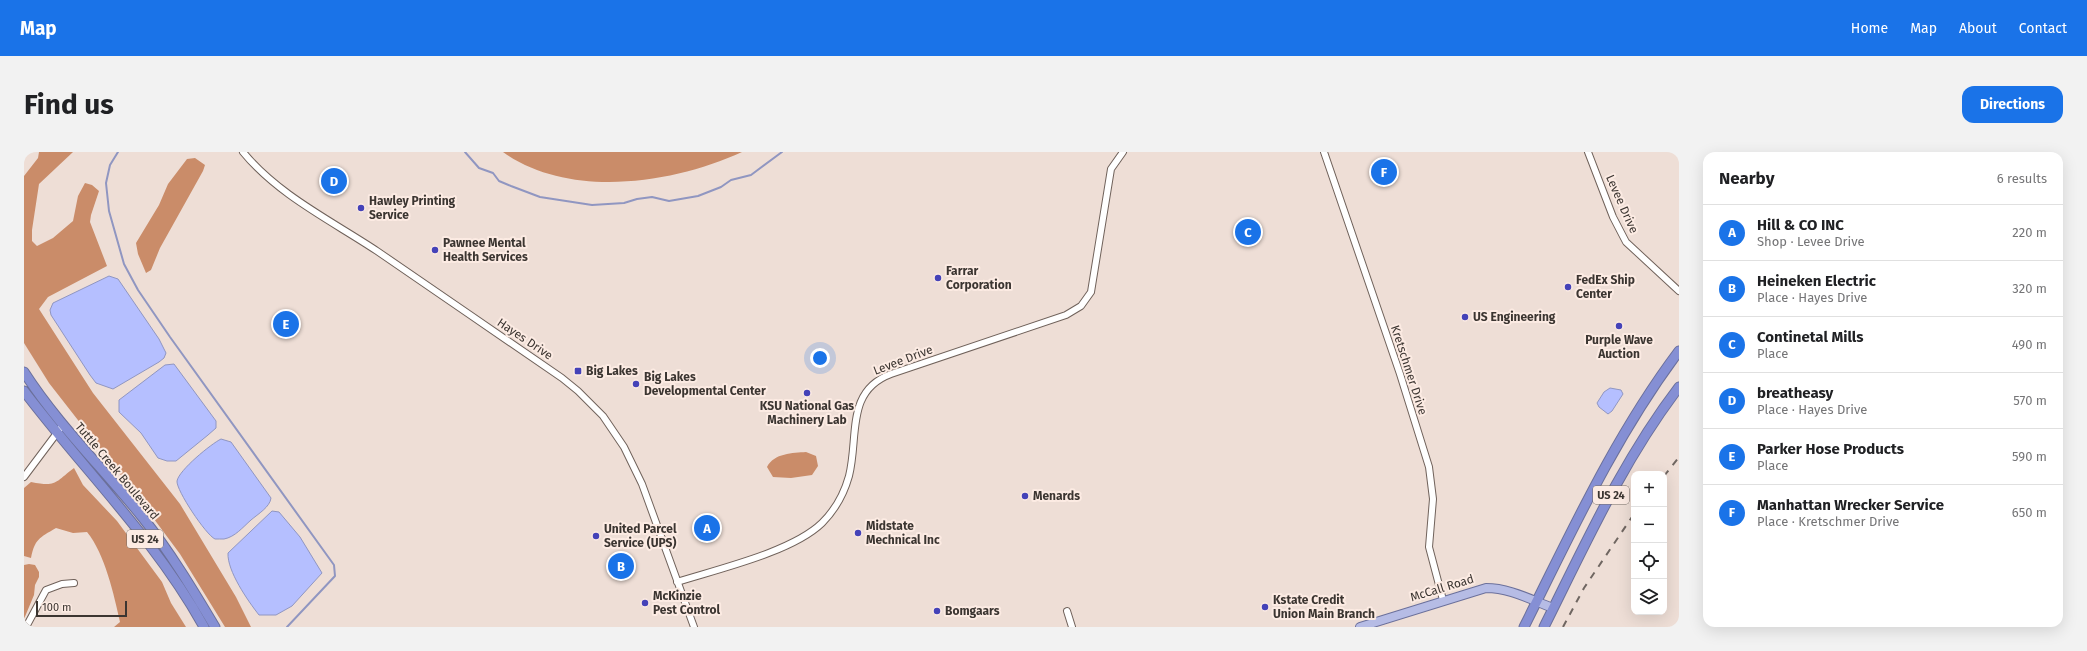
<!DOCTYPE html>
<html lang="en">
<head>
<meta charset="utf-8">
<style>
  :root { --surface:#fff; --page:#f2f2f2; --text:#202124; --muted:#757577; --line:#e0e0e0; --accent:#1a73e8 }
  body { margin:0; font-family:"Fira Sans",sans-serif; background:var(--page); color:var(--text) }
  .controls { position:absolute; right:12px; bottom:12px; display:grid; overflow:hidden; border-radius:8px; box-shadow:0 4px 16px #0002 }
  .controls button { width:36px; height:36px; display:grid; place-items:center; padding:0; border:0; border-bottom:1px solid var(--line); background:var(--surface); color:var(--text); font:20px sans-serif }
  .scale { position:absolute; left:12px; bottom:10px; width:91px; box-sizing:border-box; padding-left:4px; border:2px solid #3b3531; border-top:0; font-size:11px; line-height:14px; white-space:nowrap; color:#3b3531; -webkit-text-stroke:3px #fcebe3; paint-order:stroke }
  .you { position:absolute; left:796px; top:206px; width:14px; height:14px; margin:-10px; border:3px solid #fff; border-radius:50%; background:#1a73e8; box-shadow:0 0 0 6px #1a73e833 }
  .badge { display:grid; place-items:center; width:26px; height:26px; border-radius:50%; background:var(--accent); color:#fff; font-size:13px; font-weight:700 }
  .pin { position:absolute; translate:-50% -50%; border:2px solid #fff; box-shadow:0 1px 4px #0006 }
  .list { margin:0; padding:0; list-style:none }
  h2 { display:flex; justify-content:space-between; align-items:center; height:52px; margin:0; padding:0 16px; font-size:17px }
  h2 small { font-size:13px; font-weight:400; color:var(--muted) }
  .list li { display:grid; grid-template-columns:26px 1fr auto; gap:12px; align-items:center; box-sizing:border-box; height:56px; padding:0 16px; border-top:1px solid var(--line) }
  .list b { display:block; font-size:15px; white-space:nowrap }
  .list p { margin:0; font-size:13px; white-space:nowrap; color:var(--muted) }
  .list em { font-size:13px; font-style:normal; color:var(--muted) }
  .icon { flex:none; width:22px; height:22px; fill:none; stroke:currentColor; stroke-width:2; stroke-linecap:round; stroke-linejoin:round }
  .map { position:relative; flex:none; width:1655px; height:475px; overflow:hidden; border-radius:12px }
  header { display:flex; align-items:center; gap:24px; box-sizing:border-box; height:56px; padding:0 20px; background:var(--accent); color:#fff }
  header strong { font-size:19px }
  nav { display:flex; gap:22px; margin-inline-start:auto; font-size:14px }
  .intro { display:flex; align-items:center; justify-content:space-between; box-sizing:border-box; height:96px; padding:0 24px }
  h1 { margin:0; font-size:28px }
  .button { padding:10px 18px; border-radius:12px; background:var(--accent); color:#fff; font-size:14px; font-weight:700 }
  main { display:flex; gap:24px; padding:0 24px }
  aside { flex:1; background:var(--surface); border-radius:12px; box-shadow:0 4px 16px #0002 }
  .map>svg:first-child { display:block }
  .forest { fill:#ca8c69 }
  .water { fill:#b5bfff; stroke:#9096c1 }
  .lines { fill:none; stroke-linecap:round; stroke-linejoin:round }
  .stream { stroke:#9096c1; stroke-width:2 }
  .minor-casing { stroke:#70625b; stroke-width:8 }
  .major-casing { stroke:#6b709b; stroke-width:10 }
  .highway-casing { stroke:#6b709b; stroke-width:11 }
  .minor { stroke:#fff; stroke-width:6 }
  .major { stroke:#b6bce5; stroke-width:8 }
  .highway { stroke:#858fd4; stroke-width:9 }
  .rail { stroke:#6f6661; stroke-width:2; stroke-dasharray:7 7; stroke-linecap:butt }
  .poi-dot { fill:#4442b8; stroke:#fcebe3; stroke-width:1.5 }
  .labels { text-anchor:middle; stroke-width:4; stroke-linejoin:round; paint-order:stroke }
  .shield { fill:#fcebe3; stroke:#756c66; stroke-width:1 }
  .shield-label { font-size:11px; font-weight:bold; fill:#3b3531 }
  .poi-label { font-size:12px; font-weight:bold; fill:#3b3531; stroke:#fcebe3; text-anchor:start }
  .street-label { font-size:12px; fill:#3b3531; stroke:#fcebe3 }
</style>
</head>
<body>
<header>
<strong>Map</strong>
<nav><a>Home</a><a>Map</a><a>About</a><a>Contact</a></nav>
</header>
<div class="intro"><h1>Find us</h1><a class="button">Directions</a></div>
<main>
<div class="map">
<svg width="1655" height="475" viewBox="0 0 1655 475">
  <rect width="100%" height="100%" fill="#eeded6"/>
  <path class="forest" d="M15 0H49L15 32 8 78V89L13 94 29 86 49 69 54 44 61 31 68 33 75 39 67 63 66 70 83 114 24 145 15 157 69 241 156 352 212 445 227 475H201L156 402 107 336 25 231 0 191V24L14 6Z
    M479 0H718C648 32 545 47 479 0Z
    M171 6 181 13 179 19 136 96 127 118 122 121 114 102 112 91 135 53 144 32 163 7Z
    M782 300 792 304 794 314 788 323 767 326 749 325 743 315C750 301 769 301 782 300Z
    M50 316 59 333 93 369 138 430 147 451 162 475H90L96 470C90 443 81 402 63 380L49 381 32 376C15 386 11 387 7 406L0 404V336L7 330C33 335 30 331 50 316Z
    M5 412 11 413 15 420V425L11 433 10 443 0 467V413Z"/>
  <path class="water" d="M85 124 94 127 135 187 142 201 140 206 135 210 89 237 72 231 66 223 27 163 26 158 29 151Z
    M150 212 192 269V276L184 283 152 309H143L134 306 117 281 95 260V248L141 213Z
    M1586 236 1597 238 1599 242 1588 259 1584 262 1575 255 1573 251 1580 240Z
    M197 287 207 290 247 346C246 355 234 362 227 368 219 375 211 385 200 387 198 387 193 387 191 387 182 383 152 338 153 329 155 318 187 292 197 287Z
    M248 359 255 360 276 385 298 421 268 454 252 463H235C224 449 203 419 204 401Z"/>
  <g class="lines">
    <path class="stream" d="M94 0 86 13 82 31 85 59 100 112 114 138 146 185 310 413 311 424 263 475
      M441 0 455 16 469 21 475 29 487 34 516 45 568 53 600 51 613 47 628 45 645 49 674 44 697 35 707 28 727 23 758 0"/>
    <g class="minor-casing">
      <path id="minor" d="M219 0C254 43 308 69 353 99 415 141 476 184 538 226L554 239 579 264 600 295 618 332 670 475
        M1300 0 1376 222 1405 315 1409 347 1405 395 1419 448
        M1564 0 1589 65 1602 90 1655 139
        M0 325 39 273
        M653 430C694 417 768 400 798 371 812 357 820 342 825 324 835 285 821 239 867 222L1042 163 1057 154 1067 140 1087 17 1099 0
        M1043 459 1048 475
        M2 475 22 438 38 432 50 431"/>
    </g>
    <g class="major-casing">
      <path id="major" d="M1336 475 1462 436C1486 436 1507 448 1529 456"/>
    </g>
    <g class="highway-casing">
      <path id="highway" d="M0 220C34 273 80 317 119 366 146 400 169 438 191 475
        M0 239C60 318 132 388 180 475
        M1500 475C1547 381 1591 284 1655 199
        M1520 475C1561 393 1599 308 1655 235"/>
    </g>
    <use href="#minor" class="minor"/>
    <use href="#major" class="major"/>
    <use href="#highway" class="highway"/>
    <path class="rail" d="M1640 324 1655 305
      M1539 475 1560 436 1610 362"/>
  </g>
  <g class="poi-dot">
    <circle cx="337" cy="56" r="4"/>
    <circle cx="411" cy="98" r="4"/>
    <circle cx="914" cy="126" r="4"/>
    <circle cx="1544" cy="135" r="4"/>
    <circle cx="1441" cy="165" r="4"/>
    <circle cx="1595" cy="174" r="4"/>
    <rect x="550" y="215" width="8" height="8" rx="2"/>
    <circle cx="612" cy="232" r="4"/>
    <circle cx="783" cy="241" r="4"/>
    <circle cx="1001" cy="344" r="4"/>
    <circle cx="834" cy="381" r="4"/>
    <circle cx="572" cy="384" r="4"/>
    <circle cx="621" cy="451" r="4"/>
    <circle cx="1241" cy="455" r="4"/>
    <circle cx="913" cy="459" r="4"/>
  </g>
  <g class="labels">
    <g class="shield">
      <rect x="1569" y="334" width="36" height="18" rx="3"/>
      <rect x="103" y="378" width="36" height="18" rx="3"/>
    </g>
    <g class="shield-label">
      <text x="1587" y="347">US 24</text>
      <text x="121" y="391">US 24</text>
    </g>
    <g class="poi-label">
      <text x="345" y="53">Hawley Printing<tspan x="345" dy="14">Service</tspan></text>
      <text x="419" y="95">Pawnee Mental<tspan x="419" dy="14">Health Services</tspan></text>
      <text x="922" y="123">Farrar<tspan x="922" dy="14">Corporation</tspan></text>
      <text x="1552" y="132">FedEx Ship<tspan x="1552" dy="14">Center</tspan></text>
      <text x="1449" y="169">US Engineering</text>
      <text x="1595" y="192" text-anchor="middle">Purple Wave<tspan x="1595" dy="14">Auction</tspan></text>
      <text x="562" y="223">Big Lakes</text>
      <text x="620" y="229">Big Lakes<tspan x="620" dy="14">Developmental Center</tspan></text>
      <text x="783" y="258" text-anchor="middle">KSU National Gas<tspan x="783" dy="14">Machinery Lab</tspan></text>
      <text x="1009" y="348">Menards</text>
      <text x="842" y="378">Midstate<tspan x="842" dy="14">Mechnical Inc</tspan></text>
      <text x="580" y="381">United Parcel<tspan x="580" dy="14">Service (UPS)</tspan></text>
      <text x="629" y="448">McKinzie<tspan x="629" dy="14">Pest Control</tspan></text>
      <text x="1249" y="452">Kstate Credit<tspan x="1249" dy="14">Union Main Branch</tspan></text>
      <text x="921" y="463">Bomgaars</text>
    </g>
    <g class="street-label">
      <text transform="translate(1598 52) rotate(66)" y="4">Levee Drive</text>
      <text transform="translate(501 187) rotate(34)" y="4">Hayes Drive</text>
      <text transform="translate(879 208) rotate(-21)" y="4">Levee Drive</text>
      <text transform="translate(1385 218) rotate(72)" y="4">Kretschmer Drive</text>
      <text transform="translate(93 319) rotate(50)" y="4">Tuttle Creek Boulevard</text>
      <text transform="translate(1418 436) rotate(-17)" y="4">McCall Road</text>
    </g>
  </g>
</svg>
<div class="controls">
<button>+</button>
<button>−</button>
<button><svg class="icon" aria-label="locate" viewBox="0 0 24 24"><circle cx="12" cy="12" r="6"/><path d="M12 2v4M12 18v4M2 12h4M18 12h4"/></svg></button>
<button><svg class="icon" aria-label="layers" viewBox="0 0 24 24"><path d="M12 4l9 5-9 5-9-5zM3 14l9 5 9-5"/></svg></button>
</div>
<div class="scale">100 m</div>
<div class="you"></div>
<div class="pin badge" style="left:683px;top:376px">A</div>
<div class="pin badge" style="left:597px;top:414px">B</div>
<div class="pin badge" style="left:1224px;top:80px">C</div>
<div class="pin badge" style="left:310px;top:29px">D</div>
<div class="pin badge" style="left:262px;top:172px">E</div>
<div class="pin badge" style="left:1360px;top:20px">F</div>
</div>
<aside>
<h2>Nearby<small>6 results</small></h2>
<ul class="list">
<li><span class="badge">A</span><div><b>Hill &amp; CO INC</b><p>Shop · Levee Drive</p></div><em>220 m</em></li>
<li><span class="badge">B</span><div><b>Heineken Electric</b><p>Place · Hayes Drive</p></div><em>320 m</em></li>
<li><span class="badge">C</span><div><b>Continetal Mills</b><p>Place</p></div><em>490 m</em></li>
<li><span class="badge">D</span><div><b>breatheasy</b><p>Place · Hayes Drive</p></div><em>570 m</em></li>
<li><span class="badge">E</span><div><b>Parker Hose Products</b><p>Place</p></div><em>590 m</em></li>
<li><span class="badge">F</span><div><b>Manhattan Wrecker Service</b><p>Place · Kretschmer Drive</p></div><em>650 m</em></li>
</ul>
</aside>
</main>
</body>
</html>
